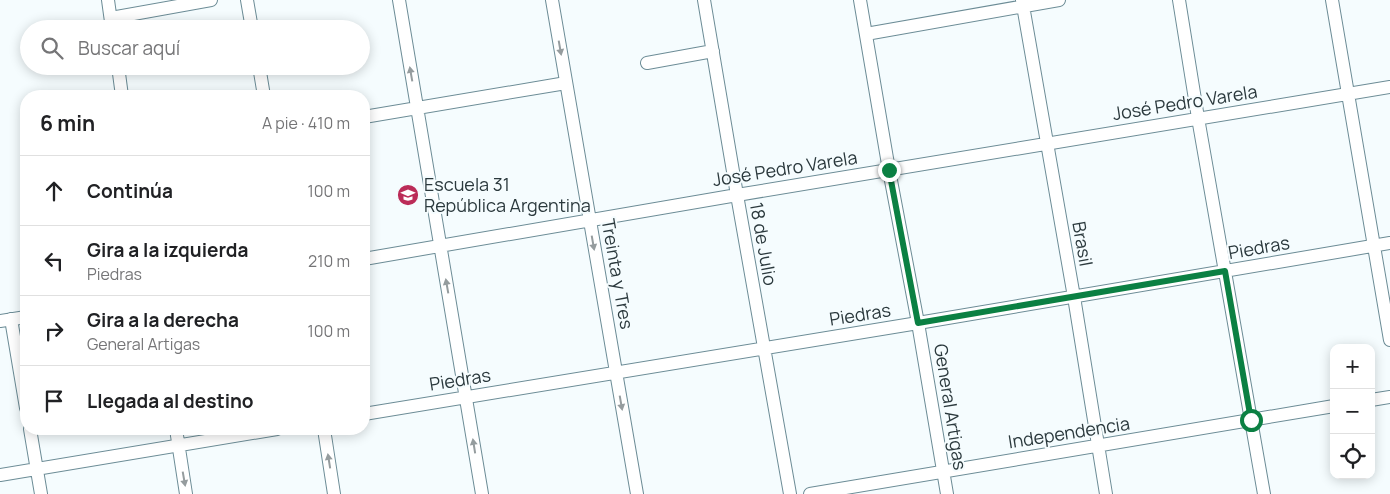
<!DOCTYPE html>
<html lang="es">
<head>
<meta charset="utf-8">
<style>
  :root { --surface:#fff; --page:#f6f6f6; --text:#202124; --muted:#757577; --line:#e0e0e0 }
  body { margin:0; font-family:Manrope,sans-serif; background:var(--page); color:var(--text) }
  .controls { position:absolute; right:15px; bottom:15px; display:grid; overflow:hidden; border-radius:10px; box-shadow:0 2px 12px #0003 }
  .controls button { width:45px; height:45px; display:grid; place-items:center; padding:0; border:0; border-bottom:1px solid var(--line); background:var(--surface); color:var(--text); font:25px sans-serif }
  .stop { position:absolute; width:15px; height:15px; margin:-11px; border:4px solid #0b8043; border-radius:50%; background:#fff }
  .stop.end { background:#0b8043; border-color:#fff; box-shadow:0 1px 5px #0008 }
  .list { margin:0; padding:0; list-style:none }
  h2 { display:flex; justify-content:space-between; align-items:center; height:65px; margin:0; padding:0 20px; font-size:21px }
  h2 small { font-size:16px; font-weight:400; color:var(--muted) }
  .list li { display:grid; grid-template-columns:32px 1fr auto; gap:15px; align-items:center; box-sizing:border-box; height:70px; padding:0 20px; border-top:1px solid var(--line) }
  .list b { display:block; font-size:19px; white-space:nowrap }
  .list p { margin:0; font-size:16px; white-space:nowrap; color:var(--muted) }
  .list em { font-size:16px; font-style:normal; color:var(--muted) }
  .icon { flex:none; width:28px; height:28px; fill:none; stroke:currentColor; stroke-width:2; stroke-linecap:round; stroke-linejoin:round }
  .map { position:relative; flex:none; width:1390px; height:494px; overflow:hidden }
  .search { position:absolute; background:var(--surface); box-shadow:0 2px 12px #0003; left:20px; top:20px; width:350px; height:55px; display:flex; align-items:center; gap:12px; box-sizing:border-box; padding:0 18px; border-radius:28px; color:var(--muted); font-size:19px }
  .panel { position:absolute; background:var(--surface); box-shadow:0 2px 12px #0003; left:20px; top:90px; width:350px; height:345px; border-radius:20px }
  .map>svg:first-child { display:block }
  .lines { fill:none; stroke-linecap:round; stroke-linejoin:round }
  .minor-casing { stroke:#6c8c96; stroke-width:14 }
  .minor { stroke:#fff; stroke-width:12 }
  .oneway { fill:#959c9e }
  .route { stroke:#0b8043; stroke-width:6 }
  .labels { text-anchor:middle; stroke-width:4; stroke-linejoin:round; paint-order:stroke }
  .street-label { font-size:18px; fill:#2b393d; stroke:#f5fcfe }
  .poi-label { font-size:18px; fill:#2b393d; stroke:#f5fcfe; text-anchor:start }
</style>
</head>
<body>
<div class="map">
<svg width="1390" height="494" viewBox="0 0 1390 494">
  <rect width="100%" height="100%" fill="#f5fcfe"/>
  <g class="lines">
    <g class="minor-casing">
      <path id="minor" d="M108 0 112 29
        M247 0 252 29
        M399 0 482 494
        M552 0 637 494
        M704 0 737 195 790 494
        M860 0 889 170 918 323 947 494
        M1022 0 1074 297 1106 494
        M1179 0 1198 118 1264 494
        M1332 0 1390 340
        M111 18 211 0
        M866 34 1059 0
        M647 63 713 51
        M118 66 122 96
        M259 66 264 96
        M364 117 566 83
        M364 259 737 195 1390 87
        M11 319 26 408
        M0 321 26 317
        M1371 400 1390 397
        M364 414 918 323 1390 243
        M30 429 41 494
        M176 429 186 494
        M324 429 334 494
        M0 475 277 429
        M810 494 1334 406"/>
    </g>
    <use href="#minor" class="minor"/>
  </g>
  <defs><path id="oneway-solid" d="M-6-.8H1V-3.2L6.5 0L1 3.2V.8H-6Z" transform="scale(1.25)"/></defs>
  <g class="oneway">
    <use href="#oneway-solid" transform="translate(560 48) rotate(80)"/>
    <use href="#oneway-solid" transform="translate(411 74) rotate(-100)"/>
    <use href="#oneway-solid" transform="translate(593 243) rotate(80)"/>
    <use href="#oneway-solid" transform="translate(447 286) rotate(-100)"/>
    <use href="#oneway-solid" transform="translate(621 403) rotate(80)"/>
    <use href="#oneway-solid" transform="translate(474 446) rotate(-99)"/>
    <use href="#oneway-solid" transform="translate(329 461) rotate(-99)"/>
    <use href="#oneway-solid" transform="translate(184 479) rotate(80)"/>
  </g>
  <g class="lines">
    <path class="route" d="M889 170 918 323 1225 271 1251 420"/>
  </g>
  <defs>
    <g id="school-disc" transform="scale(1.125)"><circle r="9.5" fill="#bb2c58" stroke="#f5fcfe"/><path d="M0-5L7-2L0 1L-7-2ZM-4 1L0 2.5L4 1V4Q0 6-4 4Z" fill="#fff"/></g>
  </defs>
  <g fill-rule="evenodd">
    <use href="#school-disc" x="408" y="195"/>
  </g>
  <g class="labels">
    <g class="street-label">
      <text transform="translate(1185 103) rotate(-9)" y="6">José Pedro Varela</text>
      <text transform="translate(785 169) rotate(-9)" y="6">José Pedro Varela</text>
      <text transform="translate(763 244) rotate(80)" y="6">18 de Julio</text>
      <text transform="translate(1082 244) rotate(80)" y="6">Brasil</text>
      <text transform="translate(1259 248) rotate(-10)" y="6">Piedras</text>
      <text transform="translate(617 274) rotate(80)" y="6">Treinta y Tres</text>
      <text transform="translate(860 315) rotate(-9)" y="6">Piedras</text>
      <text transform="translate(460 380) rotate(-9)" y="6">Piedras</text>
      <text transform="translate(950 407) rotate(81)" y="6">General Artigas</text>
      <text transform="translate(1069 433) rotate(-9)" y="6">Independencia</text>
    </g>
    <g class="poi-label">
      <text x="424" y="191">Escuela 31<tspan x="424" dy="21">República Argentina</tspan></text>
    </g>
  </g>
</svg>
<div class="controls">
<button>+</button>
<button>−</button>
<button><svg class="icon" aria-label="locate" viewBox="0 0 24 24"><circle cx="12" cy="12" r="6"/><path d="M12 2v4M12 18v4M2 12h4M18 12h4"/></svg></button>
</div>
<div class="stop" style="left:1251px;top:420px"></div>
<div class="stop end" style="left:889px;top:170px"></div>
<div class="search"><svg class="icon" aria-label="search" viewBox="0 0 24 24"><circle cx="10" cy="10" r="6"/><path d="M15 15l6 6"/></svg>Buscar aquí</div>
<section class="panel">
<h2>6 min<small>A pie · 410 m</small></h2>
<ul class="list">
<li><svg class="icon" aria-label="ahead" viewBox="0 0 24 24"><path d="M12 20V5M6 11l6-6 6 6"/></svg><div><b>Continúa</b></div><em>100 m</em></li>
<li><svg class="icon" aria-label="left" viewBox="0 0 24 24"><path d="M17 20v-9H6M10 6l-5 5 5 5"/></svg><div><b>Gira a la izquierda</b><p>Piedras</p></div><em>210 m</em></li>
<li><svg class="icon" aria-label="right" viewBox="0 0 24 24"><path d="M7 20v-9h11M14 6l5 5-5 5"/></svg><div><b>Gira a la derecha</b><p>General Artigas</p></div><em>100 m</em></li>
<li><svg class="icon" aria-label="arrive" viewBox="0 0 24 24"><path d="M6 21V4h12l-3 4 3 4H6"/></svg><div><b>Llegada al destino</b></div></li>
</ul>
</section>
</div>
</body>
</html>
